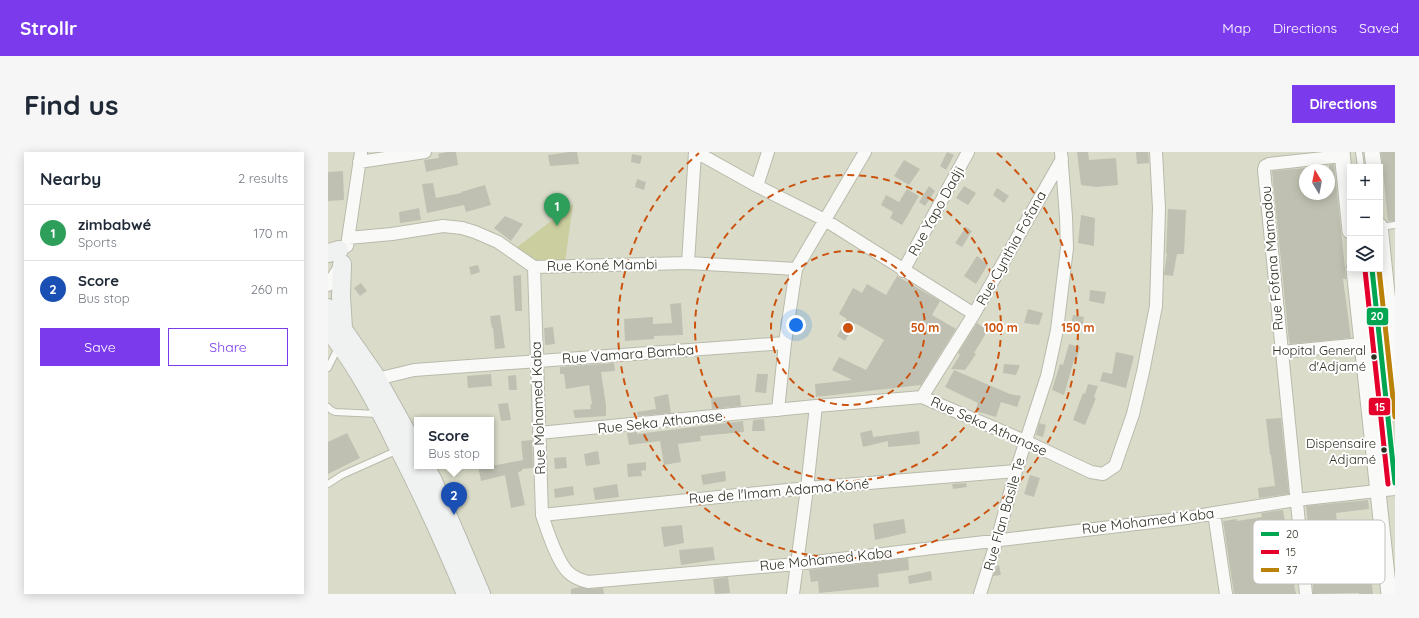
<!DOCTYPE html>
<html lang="en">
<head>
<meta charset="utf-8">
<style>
  :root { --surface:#fff; --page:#f6f6f7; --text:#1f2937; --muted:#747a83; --line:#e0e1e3; --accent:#7c3aed }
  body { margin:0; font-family:Quicksand,sans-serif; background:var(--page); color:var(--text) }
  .controls { position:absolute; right:12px; top:12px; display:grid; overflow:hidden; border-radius:0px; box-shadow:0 2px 10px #0003 }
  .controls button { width:36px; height:36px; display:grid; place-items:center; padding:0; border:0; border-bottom:1px solid var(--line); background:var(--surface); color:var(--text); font:20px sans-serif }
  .compass { position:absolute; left:971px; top:12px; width:36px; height:36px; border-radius:50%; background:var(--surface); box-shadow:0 2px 10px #0003; rotate:350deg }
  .you { position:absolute; left:468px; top:173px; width:14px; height:14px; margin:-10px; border:3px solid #fff; border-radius:50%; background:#1a73e8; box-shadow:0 0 0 6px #1a73e833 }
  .badge { display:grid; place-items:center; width:26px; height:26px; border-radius:50%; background:var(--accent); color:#fff; font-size:13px; font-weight:700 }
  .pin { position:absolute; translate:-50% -33px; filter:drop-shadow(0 1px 2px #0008) }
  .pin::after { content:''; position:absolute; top:21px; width:14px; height:12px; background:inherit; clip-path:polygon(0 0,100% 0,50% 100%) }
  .popup { position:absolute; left:86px; top:265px; width:80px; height:52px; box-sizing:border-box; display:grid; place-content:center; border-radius:0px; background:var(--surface); filter:drop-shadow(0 1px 3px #0005); font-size:13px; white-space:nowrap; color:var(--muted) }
  .popup b { font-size:15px; color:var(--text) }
  .popup::after { content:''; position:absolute; left:50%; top:100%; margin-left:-8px; border:8px solid transparent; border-top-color:var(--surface) }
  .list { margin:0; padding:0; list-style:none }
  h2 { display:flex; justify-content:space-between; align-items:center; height:52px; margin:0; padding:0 16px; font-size:17px }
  h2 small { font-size:13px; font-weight:400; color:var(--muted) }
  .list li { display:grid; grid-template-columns:26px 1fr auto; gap:12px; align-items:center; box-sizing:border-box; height:56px; padding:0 16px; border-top:1px solid var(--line) }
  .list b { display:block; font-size:15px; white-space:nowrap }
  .list p { margin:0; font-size:13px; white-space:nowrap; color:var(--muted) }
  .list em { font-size:13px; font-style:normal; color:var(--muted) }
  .actions { display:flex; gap:8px; padding:12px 16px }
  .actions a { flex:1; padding:9px 0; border:1px solid var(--accent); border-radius:0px; text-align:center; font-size:14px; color:var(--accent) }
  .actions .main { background:var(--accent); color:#fff }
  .icon { flex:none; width:22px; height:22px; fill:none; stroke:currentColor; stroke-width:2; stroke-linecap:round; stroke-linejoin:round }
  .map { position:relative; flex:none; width:1067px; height:442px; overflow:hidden; border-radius:0px }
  header { display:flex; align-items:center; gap:24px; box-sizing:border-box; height:56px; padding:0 20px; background:var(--accent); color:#fff }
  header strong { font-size:19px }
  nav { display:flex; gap:22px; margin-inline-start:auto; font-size:14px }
  .intro { display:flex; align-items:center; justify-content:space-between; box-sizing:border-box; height:96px; padding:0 24px }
  h1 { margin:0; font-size:28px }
  .button { padding:10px 18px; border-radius:0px; background:var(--accent); color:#fff; font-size:14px; font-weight:700 }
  main { display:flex; gap:24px; padding:0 24px }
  aside { flex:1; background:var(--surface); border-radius:0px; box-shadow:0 2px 10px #0003 }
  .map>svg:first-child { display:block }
  .green { fill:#cbcf9f }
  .building { fill:#bfc0b1 }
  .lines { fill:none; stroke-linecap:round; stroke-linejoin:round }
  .service-casing { stroke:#b9baac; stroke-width:8 }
  .minor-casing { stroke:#b9baac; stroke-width:14 }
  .tertiary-casing { stroke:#b9baac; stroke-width:17 }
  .secondary-casing { stroke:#b9baac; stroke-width:20 }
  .service { stroke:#f9faf7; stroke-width:6 }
  .minor { stroke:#f9faf7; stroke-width:12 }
  .tertiary { stroke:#f9faf7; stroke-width:15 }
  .secondary { stroke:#eff2f1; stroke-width:18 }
  .bus-1-casing { stroke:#fff; stroke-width:8 }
  .bus-2-casing { stroke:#fff; stroke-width:8 }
  .bus-3-casing { stroke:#fff; stroke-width:8 }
  .bus-1 { stroke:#00a651; stroke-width:5 }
  .bus-2 { stroke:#e4002b; stroke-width:5 }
  .bus-3 { stroke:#bb820a; stroke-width:5 }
  .ring { fill:none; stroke:#cc530f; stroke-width:2; stroke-dasharray:7 5 }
  .bus-dot { fill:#2e2f22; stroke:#fff; stroke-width:1.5 }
  .labels { text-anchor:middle; stroke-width:4; stroke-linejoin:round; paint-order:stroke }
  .bus-label { font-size:13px; fill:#2e2f22; stroke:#fff; text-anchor:end }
  .street-label { font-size:14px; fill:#2e2f22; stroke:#fff }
  .key { fill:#fff; stroke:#c0c1bd; stroke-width:1 }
  .key-label { font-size:11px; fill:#2e2f22 }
  .centre { fill:#cc530f; stroke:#fff; stroke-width:2 }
  .ring-label { font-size:12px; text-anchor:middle; font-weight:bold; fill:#cc530f; stroke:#fff; stroke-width:4; stroke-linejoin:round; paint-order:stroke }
  .line-badge { stroke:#fff; stroke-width:1.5 }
  .badge-label { font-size:11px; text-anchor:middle; font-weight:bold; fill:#fff }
</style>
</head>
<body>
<header>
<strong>Strollr</strong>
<nav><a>Map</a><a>Directions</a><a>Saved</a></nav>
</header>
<div class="intro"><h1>Find us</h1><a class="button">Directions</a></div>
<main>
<aside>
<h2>Nearby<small>2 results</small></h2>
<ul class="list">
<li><span class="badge" style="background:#2e9e5b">1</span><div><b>zimbabwé</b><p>Sports</p></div><em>170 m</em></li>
<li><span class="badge" style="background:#1a4fb4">2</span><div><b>Score</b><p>Bus stop</p></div><em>260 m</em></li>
</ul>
<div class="actions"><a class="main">Save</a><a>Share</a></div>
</aside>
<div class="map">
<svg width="1067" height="442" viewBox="0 0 1067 442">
  <rect width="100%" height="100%" fill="#dadcc9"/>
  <path class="green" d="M245 52 237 110 235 114 220 108H207L188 96Z"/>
  <path class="building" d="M119 0H128L130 13 98 20 96 8 111 6 110 2Z
    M241 0H249L251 12 222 14 220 3Z
    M619 0 626 3 618 18 612 14Z
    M749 0H760L761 8 788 6 790 33 768 35 753 33Z
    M808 0H820L821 11 809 12Z
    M1053 0H1067V69H1060Z
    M304 2 314 4 312 12 303 10Z
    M576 8 592 17 581 33 566 24Z
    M1006 12 1017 116 1018 127H1015L1023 186 962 192V190H961L944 19 977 16V42H1001V13Z
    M15 19 16 48 0 49V20Z
    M309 27 318 30 316 38 307 35Z
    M105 31 108 46 133 41V40L157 33 163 53 138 60 136 53 99 61 94 32Z
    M601 34 607 39 597 54 591 50Z
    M636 34 648 41 640 53 628 46Z
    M669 36 681 44 676 51 665 43Z
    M579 37 591 44 574 73 562 66 565 60 553 53 558 43 571 50Z
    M91 56 93 68 72 71 71 60Z
    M840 57 858 58 856 102H849L845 124 836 123 839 101H838Z
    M753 63 767 66 766 94 750 91Z
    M177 64 195 72 183 89 166 76Z
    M638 75 644 79 634 95 627 91Z
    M649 104 660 112 648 132 636 124Z
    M150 113 152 120 143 123 141 115Z
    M193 123 194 159H187L185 124Z
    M569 124 612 149 604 163 628 177 593 233 488 245 487 232 524 228 504 218 511 205 538 218 556 188 527 171 517 189 509 184 519 167 511 162 525 136 534 141 539 132 558 143Z
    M33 131 39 139 32 144 26 136Z
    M762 138 778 140 776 152 761 149Z
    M353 151 355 183 326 184V187L297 189 296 167 325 165V172L344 171 342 152Z
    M700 157 715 161 711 173 696 171Z
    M172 163 177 196 167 197 165 176H164L162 164Z
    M745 163 756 165 754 180 742 178Z
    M649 171 660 178 646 201 648 202 637 218 623 217 632 203 630 201Z
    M225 175 227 192 217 193 216 176Z
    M741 192 752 195 748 209 746 208 736 243 724 238 732 212 735 213Z
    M788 200 806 204 798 236 772 229 775 220 784 222Z
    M286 211 287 219 273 220 278 253V264L247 266 245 258 263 257 262 253 264 252 261 233 238 237 236 222H232V215Z
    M676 212 692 213 688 223 675 221Z
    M626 218 682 242 693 244 689 255 673 250 668 265 647 259 650 251 617 235Z
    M163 222 164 234 140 236 139 224Z
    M429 222H440L438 241 427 240Z
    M188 223 189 238H181L180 224Z
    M760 232 770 234 766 245 768 246 757 273 745 268 755 241 757 242Z
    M340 242 343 261 310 264 309 260 328 257 326 245Z
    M412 243 413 254 384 257 383 246Z
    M180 251 183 268 173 269 170 252Z
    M953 266 961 342 931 346 930 336 947 334 943 303H942L938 267Z
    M436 267 437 279H424L425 268Z
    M415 269 416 280 372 284 373 289 350 292 353 310 336 313 332 289 301 293 299 281 309 280V282Z
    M711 271 718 273 715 285 708 283Z
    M544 278 545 285 591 279 592 292 560 295V289L535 295 532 281Z
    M19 281 32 306 0 322V290Z
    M204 288 205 316 194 317V319L190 320 197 353 183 356 177 323 153 329 150 314H163L195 308 193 289Z
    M270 299 272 312 258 314 256 302Z
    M238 305 239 316 227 317 226 306Z
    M318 310V318L313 319 314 324 300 325 299 312Z
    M397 319 398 329 375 333 373 323Z
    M702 323 712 326 706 345 696 342Z
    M638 331 639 335 625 337 624 332Z
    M289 332 291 345 267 348 265 336Z
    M245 334 246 343 227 346 226 337Z
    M1040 348 1041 357 1008 361 1012 396 1026 395 1029 415 1047 413 1049 425 1043 426 1045 442H1031V441L985 442V432L1016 430 1015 414 997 416 996 409 984 411 978 354Z
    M955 358 967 432 966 433 968 442H906L895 369 909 367V369L934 365 933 361Z
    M576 367 578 381 547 388 545 372Z
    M354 373 356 391 336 395 333 375Z
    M385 395 387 408 353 413 351 398Z
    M580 406 581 418 550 422 551 435 491 441 490 429 483 430 481 418Z
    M671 413 673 423 665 424 669 414Z
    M603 419 604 428 581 432 580 424Z
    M400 425 402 441 387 442 385 427Z
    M252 435 260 437 275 436 276 442H243V437Z"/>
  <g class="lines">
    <g class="service-casing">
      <path id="service" d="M1031 0 1033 15
        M1053 75 1067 73
        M1044 117 1067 331
        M0 216 11 194
        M0 255 3 258 7 260 50 262
        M0 332 14 323 70 298"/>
    </g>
    <g class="minor-casing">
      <path id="minor" d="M368 0 429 34 497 68 646 162
        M31 10 97 0
        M429 34 440 0
        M20 86 64 82 115 74 134 76 147 80 170 90 206 115 360 111 468 117
        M19 94 33 0
        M360 111 367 0
        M206 115 214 363C219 378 229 409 240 420 246 426 252 428 260 430L469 412 859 366 886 361 968 348 1067 337
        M575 119 640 0
        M0 133 13 113
        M953 200 1034 192
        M49 227 86 218 457 191
        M594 245 646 162 734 7
        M450 258 457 191 468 117 537 0
        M211 281 488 254 594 245 697 289 763 320 775 322 787 314 805 262 815 220 828 154 831 56 828 0
        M886 361 898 442
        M214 363 479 336 688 319
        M465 442 479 336 488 254
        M652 442 669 388 688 319 719 224 729 178 739 96 738 65 733 0
        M978 442 936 18 937 14 941 12 1014 4"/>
    </g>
    <g class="tertiary-casing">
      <path id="tertiary" d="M1014 0 1022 79
        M1044 0 1046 15
        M1052 74 1067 218
        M1026 117 1061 442"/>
    </g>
    <g class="secondary-casing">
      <path id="secondary" d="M0 101 11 98
        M14 112 13 144 15 176
        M0 156 46 222 89 299
        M0 177C29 213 50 254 70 295 95 343 117 392 138 442
        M97 314 105 329 153 442"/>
    </g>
    <use href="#service" class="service"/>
    <use href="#minor" class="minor"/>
    <use href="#tertiary" class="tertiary"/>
    <use href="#secondary" class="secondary"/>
    <g class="bus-1-casing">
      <path id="bus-1" d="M1044 117 1067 331"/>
    </g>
    <g class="bus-2-casing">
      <path id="bus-2" d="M1037 118 1060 332"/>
    </g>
    <g class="bus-3-casing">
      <path id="bus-3" d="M1051 117 1067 265"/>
    </g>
    <use href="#bus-1" class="bus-1"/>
    <use href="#bus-2" class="bus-2"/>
    <use href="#bus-3" class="bus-3"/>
  </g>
  <g class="ring">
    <circle cx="520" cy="176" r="77"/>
    <circle cx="520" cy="176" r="153"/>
    <path d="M669 1A230 230 0 1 1 371 1"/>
  </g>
  <g class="bus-dot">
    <circle cx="1046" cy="205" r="3.5"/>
    <circle cx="1056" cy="298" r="3.5"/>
  </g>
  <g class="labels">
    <g class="bus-label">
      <text x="1038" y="203">Hopital General<tspan x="1038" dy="16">d'Adjamé</tspan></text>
      <text x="1048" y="296">Dispensaire<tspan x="1048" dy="16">Adjamé</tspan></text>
    </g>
    <g class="street-label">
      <text transform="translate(608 59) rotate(-61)" y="5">Rue Yapo Dadji</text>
      <text transform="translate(683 96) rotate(-61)" y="5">Rue Cynthia Fofana</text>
      <text transform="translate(944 106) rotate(-95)" y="5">Rue Fofana Mamadou</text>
      <text transform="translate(274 113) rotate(-1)" y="5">Rue Koné Mambi</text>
      <text transform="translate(300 202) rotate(-4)" y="5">Rue Vamara Bamba</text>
      <text transform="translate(210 256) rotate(-92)" y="5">Rue Mohamed Kaba</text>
      <text transform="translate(332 270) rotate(-6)" y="5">Rue Seka Athanase</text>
      <text transform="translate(661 274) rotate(24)" y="5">Rue Seka Athanase</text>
      <text transform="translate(451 339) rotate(-5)" y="5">Rue de l'Imam Adama Koné</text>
      <text transform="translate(676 362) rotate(-74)" y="5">Rue Flan Basile Te</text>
      <text transform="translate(820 369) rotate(-7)" y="5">Rue Mohamed Kaba</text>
      <text transform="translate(498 407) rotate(-6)" y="5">Rue Mohamed Kaba</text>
    </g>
  </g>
  <rect x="925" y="368" width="132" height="64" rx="6" class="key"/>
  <rect x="933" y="380" width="18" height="4" fill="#00a651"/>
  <rect x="933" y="398" width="18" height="4" fill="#e4002b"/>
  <rect x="933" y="416" width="18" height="4" fill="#bb820a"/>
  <g class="key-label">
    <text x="958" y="386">20</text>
    <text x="958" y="404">15</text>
    <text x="958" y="422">37</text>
  </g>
  <circle cx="520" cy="176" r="6" class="centre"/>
  <g class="ring-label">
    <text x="597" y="180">50 m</text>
    <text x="673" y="180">100 m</text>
    <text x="750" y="180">150 m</text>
  </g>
  <g class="line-badge">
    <rect x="1038" y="155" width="23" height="19" rx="4" fill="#00a651"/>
    <rect x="1040" y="245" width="23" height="19" rx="4" fill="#e4002b"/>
  </g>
  <g class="badge-label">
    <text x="1049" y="168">20</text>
    <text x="1052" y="259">15</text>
  </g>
</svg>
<div class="controls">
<button>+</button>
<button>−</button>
<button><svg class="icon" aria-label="layers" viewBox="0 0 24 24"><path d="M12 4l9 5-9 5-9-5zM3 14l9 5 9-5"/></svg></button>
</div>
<svg class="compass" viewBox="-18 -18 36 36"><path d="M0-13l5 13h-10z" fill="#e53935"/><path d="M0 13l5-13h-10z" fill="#747a83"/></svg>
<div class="you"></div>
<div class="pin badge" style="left:229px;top:74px;background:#2e9e5b">1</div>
<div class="pin badge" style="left:126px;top:363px;background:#1a4fb4">2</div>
<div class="popup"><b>Score</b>Bus stop</div>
</div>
</main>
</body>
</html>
